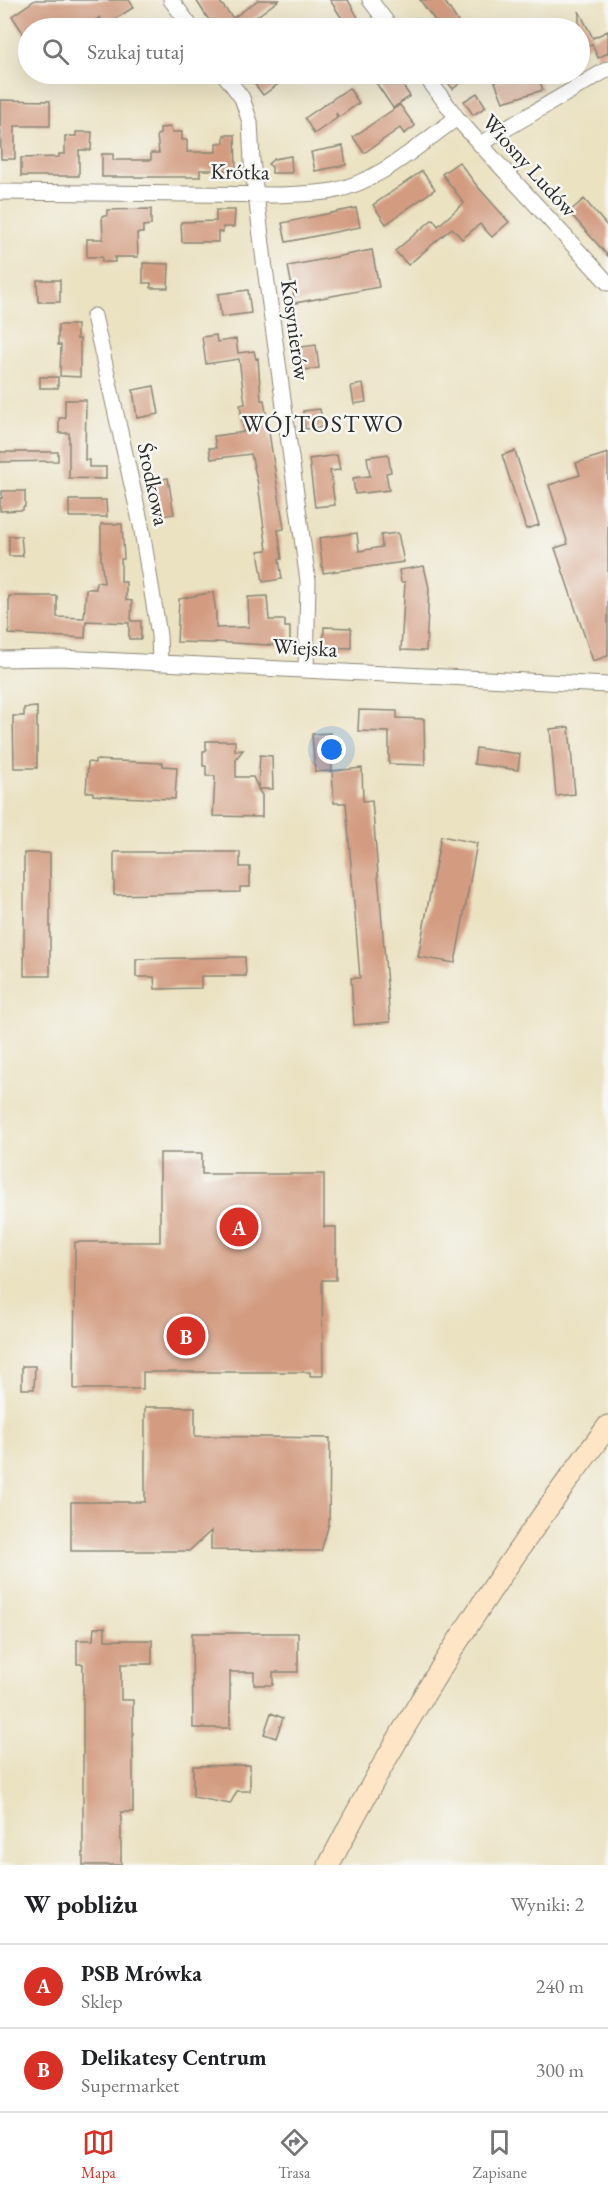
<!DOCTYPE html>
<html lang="pl">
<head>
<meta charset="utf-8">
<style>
  :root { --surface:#fff; --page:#f6f6f6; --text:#202124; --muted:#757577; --line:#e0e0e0; --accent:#d93025 }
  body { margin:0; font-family:"EB Garamond",serif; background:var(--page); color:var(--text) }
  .you { position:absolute; left:332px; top:750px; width:21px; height:21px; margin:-15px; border:4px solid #fff; border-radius:50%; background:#1a73e8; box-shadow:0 0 0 9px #1a73e833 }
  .badge { display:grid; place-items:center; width:39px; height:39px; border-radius:50%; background:var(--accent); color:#fff; font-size:20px; font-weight:700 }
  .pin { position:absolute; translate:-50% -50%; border:3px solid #fff; box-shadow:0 2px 6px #0006 }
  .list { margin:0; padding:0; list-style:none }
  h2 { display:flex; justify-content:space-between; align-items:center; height:78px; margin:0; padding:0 24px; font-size:26px }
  h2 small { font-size:20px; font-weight:400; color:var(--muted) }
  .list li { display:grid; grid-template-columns:39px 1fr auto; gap:18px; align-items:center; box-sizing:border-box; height:84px; padding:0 24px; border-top:2px solid var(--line) }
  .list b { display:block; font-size:22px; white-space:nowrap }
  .list p { margin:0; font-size:20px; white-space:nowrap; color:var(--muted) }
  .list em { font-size:20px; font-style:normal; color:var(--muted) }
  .icon { flex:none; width:33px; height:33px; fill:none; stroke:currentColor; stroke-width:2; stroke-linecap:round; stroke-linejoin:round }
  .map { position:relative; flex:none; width:608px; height:1865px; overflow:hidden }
  .search { position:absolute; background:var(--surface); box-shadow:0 6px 24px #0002; left:18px; right:18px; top:18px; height:66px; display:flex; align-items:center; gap:15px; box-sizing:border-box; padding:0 21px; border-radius:33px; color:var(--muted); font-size:22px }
  .sheet { height:246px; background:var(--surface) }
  nav { display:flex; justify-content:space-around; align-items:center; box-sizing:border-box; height:84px; border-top:2px solid var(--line); background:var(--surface); font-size:16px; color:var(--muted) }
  nav a { display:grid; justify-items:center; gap:3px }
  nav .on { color:var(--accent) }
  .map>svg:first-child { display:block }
  .building { fill:#d39c81 }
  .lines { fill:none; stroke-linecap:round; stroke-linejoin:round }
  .minor-casing { stroke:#8b8676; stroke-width:17 }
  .secondary-casing { stroke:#8b8676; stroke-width:23 }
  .minor { stroke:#fff; stroke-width:15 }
  .secondary { stroke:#fde5c5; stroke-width:21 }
  .labels { text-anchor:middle; stroke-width:5; stroke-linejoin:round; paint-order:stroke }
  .street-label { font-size:22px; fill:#2b2b2b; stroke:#f6f6f2 }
  .neighbourhood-label { font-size:24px; letter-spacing:1.5px; fill:#2b2b2b; stroke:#f6f6f2 }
</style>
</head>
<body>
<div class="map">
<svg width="608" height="1865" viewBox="0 0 608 1865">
  <rect width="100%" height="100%" fill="#f6f6f2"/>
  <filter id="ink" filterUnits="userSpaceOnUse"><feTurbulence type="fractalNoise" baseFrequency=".0167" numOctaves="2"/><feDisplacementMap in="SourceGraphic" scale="12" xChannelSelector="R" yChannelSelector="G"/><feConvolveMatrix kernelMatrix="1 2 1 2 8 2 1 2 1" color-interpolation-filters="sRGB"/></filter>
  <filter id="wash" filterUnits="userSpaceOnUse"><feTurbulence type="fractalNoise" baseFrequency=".008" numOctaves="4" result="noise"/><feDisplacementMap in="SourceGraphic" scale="24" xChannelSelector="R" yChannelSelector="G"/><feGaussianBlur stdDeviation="1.35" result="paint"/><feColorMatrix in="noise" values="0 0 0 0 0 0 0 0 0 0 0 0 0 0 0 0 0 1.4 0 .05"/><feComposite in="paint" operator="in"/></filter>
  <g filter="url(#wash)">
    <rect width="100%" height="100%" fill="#ebe2c2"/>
    <g id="blocks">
      <path class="building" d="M35 0H129L134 7 106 25 100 17 83 28H28V41L12 16Z
        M196 0H218L233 18 258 0H279L241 28H214Z
        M330 0H348L364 28H348Z
        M420 0H444L462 28H425L436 22Z
        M579 11 593 38 608 31V53L598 58 592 44 584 48 579 40Z
        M247 74H274L281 82 263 95Z
        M370 74H395L410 96 393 108Z
        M441 74H471L453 89Z
        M519 74H537L543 90 503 102 495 82Z
        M349 88 359 103 339 117 336 113 337 118 314 134 305 118Z
        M477 93 486 107 473 115 464 101Z
        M0 100 50 101V126H15V159H1Z
        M400 105 415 126 404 134 400 128 364 153 353 137Z
        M171 127 172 132H182V140H187V152H216V143H224V135H235L236 170H200V177H102V154H113V160H151V153H159L157 135 160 134V128Z
        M76 132H92L91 150H79V176H21V158L59 157V154H65V136H76Z
        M343 146 346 165 315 171 311 152Z
        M291 156 292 173H272V167L268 164 274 159Z
        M459 162 477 186 509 222 492 237 480 224 462 239 452 228 408 265 395 251 433 219 438 226 464 203 442 174Z
        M422 171 435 189 386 224 373 205Z
        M584 199 608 227V256L569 212Z
        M356 208 360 227 286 242 282 223Z
        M151 209V225L143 226V233H137L138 257H115V262H102V257H87V239H103L102 216H107V210Z
        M216 210H235L234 227H223V232H218V242H182L181 222 216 221Z
        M372 250 379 287 295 303 288 266Z
        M143 263 169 264 168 288H151V283H143Z
        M37 280H60V302H38Z
        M248 290 251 313 221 317 218 294Z
        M58 325H77V339H80V377L60 376 61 345H58Z
        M216 335 217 342 236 339 238 353 254 351 256 359 258 358 261 400H264L284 529 278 530 282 559H279L282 579 263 582 258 551 267 550 258 484 251 454 211 459 209 448H216L214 436 244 432 240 405 245 404 239 359 206 364 202 337Z
        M316 345 319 368 297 371 294 348Z
        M40 377H58V388H40Z
        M363 384 366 402 354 404 351 386Z
        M154 386 159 414 137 418 133 390Z
        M65 400H86L85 460H89V467H106V479L69 478V433H59V418H65Z
        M320 409 323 427 305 429 303 411Z
        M515 451 539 525 526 529 502 455Z
        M0 452H58V461L0 462Z
        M608 453V656L593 661 555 548 568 544 549 485 580 475 576 463Z
        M388 454 391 472 386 473 389 490 355 494 353 478 370 476 367 457Z
        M337 455 340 470 330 471 335 505 315 507 309 459Z
        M168 478 174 514 156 517 148 482Z
        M2 491H25V507H23V510L0 511V498H2Z
        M69 500H106L107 517H69Z
        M101 524H122L124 559H121V582H126V600L132 601 131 621H141V639H129V623L86 621 85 638 9 634V596H57V617L84 618 86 589H96V582L104 583 101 559Z
        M357 533 359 551 382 547 381 535 398 533 404 562 323 573 319 538Z
        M9 536H21L23 556H9Z
        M424 566 429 588 426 651 401 650 405 582H401L399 570Z
        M213 592 216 613V628L249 627 248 597 267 596 269 620H285V627H290V643H285V646L215 642V643L177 642 179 599Z
        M324 627 351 628V648L323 647Z
        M37 707V768H14L13 716H24V708Z
        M359 710 397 711V718L424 719 425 765 389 764V732L358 731Z
        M569 727 575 794 556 796 550 729Z
        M330 733 332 771 315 772 312 734Z
        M206 741H235V751L243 750 236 759V777H253L258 788 260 755 272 756 273 789H258L262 795V817L213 816 215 776H206V766H203V751H206Z
        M476 748 520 754 518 770 474 764Z
        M95 760 163 763V766L177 767 175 799 116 797 93 795V792H86L88 762 95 763Z
        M362 768 363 801 372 800 390 1022 354 1025 351 978H360L346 803H334L332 771Z
        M441 836 477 843 455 963 418 957Z
        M114 852H240V867H250V887H240V892L114 895Z
        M24 853H50V976H24Z
        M238 957H245L246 976H201V988L155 989 154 977H136V959Z
        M160 1153H202V1174H324V1227H336V1280H322L323 1376H310V1372H143V1389H74L75 1242H160Z
        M22 1366H35L34 1389H22Z
        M145 1407H195V1436L330 1438 329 1524 321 1551 211 1550V1531L189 1551H71V1502H145Z
        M105 1627V1640H152V1664H121V1700H133V1812H121V1865H83V1664H77V1640H93L94 1628Z
        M192 1633H298V1672H273V1685H254V1672H230V1728H193Z
        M271 1713 283 1718 276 1738 264 1734Z
        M250 1765V1791H237L230 1804 193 1797V1766Z"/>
    </g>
  </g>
  <g filter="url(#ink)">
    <use href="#blocks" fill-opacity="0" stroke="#8b8676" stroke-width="1.5"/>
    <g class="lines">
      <g class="minor-casing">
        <path id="minor" d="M171 0 192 28
          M370 0 391 28
          M224 74 242 98 250 122 252 161 264 261 308 581 306 670
          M424 74 457 118 480 144 608 283
          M480 144 608 69
          M0 192 277 195C296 194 315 194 333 191 381 181 418 145 457 118
          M94 316 141 525 159 635 160 663
          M0 659 61 658 608 685"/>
      </g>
      <g class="secondary-casing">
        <path id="secondary" d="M329 1865C407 1711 504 1564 608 1426"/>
      </g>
      <use href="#minor" class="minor"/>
      <use href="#secondary" class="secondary"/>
    </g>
  </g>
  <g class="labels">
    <g class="street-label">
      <text transform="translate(530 165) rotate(48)" y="8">Wiosny Ludów</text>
      <text transform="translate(240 171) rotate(1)" y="8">Krótka</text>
      <text transform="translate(296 330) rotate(82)" y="8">Kosynierów</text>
      <text transform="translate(154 484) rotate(78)" y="8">Środkowa</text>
      <text transform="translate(305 647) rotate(3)" y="8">Wiejska</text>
    </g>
    <g class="neighbourhood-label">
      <text x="323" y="432">WÓJTOSTWO</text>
    </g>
  </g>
</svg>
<div class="you"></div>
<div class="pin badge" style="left:239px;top:1227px">A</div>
<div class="pin badge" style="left:186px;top:1336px">B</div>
<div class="search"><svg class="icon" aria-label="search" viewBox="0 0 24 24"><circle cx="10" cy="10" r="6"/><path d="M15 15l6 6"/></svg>Szukaj tutaj</div>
</div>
<section class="sheet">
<h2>W pobliżu<small>Wyniki: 2</small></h2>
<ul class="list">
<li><span class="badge">A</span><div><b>PSB Mrówka</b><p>Sklep</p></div><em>240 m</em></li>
<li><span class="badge">B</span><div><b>Delikatesy Centrum</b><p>Supermarket</p></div><em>300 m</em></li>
</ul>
</section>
<nav>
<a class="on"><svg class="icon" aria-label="map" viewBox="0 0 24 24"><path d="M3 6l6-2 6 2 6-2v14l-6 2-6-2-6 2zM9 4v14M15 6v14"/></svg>Mapa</a>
<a><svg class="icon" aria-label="directions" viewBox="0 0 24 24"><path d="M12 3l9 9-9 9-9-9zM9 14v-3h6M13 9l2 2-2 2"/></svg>Trasa</a>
<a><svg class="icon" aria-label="saved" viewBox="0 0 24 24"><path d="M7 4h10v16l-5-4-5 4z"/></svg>Zapisane</a>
</nav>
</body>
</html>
